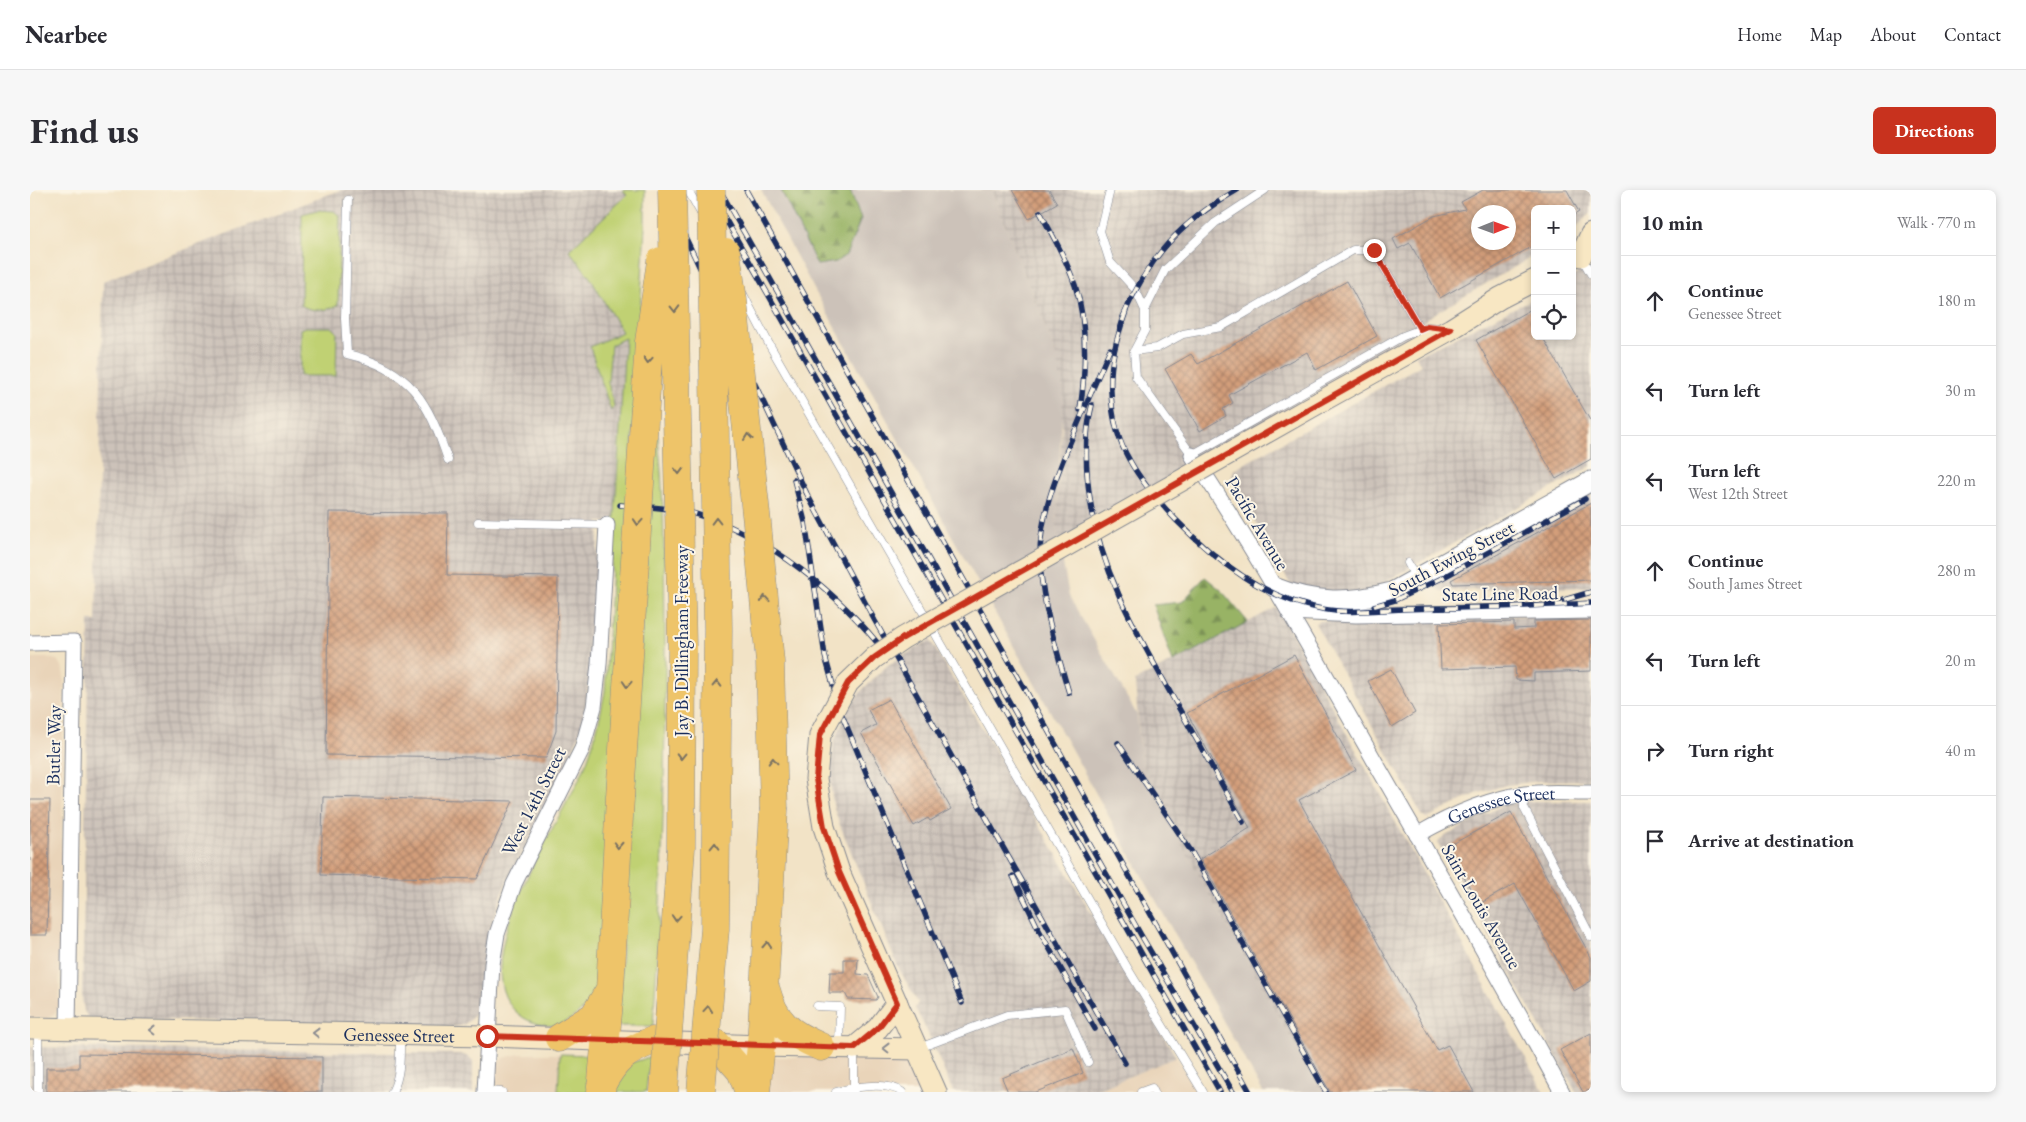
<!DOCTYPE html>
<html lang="en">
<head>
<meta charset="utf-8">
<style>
  :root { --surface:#fff; --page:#f7f7f7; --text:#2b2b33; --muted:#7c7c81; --line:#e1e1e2; --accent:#c8321e }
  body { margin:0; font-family:"EB Garamond",serif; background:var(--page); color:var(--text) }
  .controls { position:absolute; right:15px; top:15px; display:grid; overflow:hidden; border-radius:8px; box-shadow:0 2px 8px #0003 }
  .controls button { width:45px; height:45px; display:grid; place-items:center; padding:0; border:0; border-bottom:1px solid var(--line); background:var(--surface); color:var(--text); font:25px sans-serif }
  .compass { position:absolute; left:1441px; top:15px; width:45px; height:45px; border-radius:50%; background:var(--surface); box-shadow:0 2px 8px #0003; rotate:89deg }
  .stop { position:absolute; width:15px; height:15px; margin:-11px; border:4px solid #c8321e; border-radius:50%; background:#fff }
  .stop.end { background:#c8321e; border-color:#fff; box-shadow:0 1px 5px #0008 }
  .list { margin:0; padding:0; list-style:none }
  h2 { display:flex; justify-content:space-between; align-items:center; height:65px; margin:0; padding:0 20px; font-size:21px }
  h2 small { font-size:16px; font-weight:400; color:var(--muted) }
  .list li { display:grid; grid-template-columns:32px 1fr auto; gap:15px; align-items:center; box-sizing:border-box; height:90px; padding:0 20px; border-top:1px solid var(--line) }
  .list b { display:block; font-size:19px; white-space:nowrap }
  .list p { margin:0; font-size:16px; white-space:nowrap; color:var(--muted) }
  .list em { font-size:16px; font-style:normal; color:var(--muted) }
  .icon { flex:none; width:28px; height:28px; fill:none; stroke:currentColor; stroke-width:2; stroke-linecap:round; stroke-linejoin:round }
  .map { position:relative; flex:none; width:1561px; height:902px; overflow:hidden; border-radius:8px }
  header { display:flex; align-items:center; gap:30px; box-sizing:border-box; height:70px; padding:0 25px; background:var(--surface); border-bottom:1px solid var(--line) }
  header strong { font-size:24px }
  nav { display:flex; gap:28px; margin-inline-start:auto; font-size:18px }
  .intro { display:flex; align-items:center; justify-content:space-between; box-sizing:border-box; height:120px; padding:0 30px }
  h1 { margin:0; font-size:35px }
  .button { padding:12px 22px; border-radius:8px; background:var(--accent); color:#fff; font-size:18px; font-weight:700 }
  main { display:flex; gap:30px; padding:0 30px }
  aside { flex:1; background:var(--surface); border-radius:8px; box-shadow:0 2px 8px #0003 }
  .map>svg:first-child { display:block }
  .built { fill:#e9d4b9 }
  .industrial { fill:url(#industrial-grid); fill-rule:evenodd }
  .railway { fill:#ccc2b9 }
  .grass { fill:#c0d173; stroke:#6e8068 }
  .forest { fill:url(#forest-firs); stroke:#5a7162 }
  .building { fill:url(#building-cross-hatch); fill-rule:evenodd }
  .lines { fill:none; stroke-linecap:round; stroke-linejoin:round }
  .service-casing { stroke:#868992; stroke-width:9 }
  .minor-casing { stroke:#868992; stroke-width:17 }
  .tertiary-casing { stroke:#868992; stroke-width:21 }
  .secondary-casing { stroke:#868992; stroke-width:23 }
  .motorway-casing { stroke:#868992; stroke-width:29 }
  .service { stroke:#fff; stroke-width:8 }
  .minor { stroke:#fff; stroke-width:15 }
  .tertiary { stroke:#fff; stroke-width:19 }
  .secondary { stroke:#f8e7c3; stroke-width:21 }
  .motorway { stroke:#eec469; stroke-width:28 }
  .rail-casing { stroke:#1b2f5e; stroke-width:5.5 }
  .rail { stroke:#fcf5e5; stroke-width:4; stroke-dasharray:11; stroke-linecap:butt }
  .secondary-bridge-casing { stroke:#868992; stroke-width:23; stroke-linecap:butt }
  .motorway-bridge-casing { stroke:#868992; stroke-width:29; stroke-linecap:butt }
  .secondary-bridge { stroke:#f8e7c3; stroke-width:21 }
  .motorway-bridge { stroke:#eec469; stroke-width:28 }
  .oneway { stroke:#7a7263 }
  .oneway2 { stroke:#8a8b90 }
  .route { stroke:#c8321e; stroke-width:6 }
  .labels { text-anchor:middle; stroke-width:4; stroke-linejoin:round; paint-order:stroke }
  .street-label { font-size:19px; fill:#1b2f5e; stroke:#fcf5e5 }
</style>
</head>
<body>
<header>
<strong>Nearbee</strong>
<nav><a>Home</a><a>Map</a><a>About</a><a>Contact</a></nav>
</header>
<div class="intro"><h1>Find us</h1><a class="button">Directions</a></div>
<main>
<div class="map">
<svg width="1561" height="902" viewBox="0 0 1561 902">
  <defs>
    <pattern id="industrial-grid" width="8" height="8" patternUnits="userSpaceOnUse" patternTransform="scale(1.25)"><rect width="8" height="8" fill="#ccc2b9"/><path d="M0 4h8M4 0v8" fill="none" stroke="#afa7a1"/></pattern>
    <pattern id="forest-firs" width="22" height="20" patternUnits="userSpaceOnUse" patternTransform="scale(1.25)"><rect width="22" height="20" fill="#98b365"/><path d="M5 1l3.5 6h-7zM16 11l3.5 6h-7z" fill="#7b9256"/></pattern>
    <pattern id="building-cross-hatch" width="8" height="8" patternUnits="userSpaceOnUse" patternTransform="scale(1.25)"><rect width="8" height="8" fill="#d39e7a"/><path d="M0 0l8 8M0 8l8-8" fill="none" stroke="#aa8167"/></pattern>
  </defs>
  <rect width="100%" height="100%" fill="#fcf5e5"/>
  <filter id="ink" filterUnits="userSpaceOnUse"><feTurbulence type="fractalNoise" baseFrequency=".02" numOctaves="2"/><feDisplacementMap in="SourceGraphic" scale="10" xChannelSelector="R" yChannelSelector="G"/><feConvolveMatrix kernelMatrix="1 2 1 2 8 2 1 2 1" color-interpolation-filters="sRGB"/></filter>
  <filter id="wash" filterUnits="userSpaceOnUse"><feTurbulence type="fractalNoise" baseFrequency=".0096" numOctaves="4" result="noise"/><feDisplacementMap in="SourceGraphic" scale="20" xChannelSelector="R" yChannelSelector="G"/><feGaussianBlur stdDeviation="1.12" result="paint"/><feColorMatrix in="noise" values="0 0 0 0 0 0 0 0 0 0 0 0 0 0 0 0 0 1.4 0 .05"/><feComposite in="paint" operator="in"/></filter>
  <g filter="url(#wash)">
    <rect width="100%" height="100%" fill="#f2e3c6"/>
    <path class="built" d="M0 468H17L27 470 32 476 34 488 29 814 25 823 16 828H0Z
      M489 864H530L528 902H466L467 873 474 868Z
      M742 867 872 869 882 873 897 902H733Z
      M1146 867 1167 902H1062Z"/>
    <path class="industrial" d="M310 0H597L601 6 586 332H569L562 468 553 532 538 573 476 693 459 740 449 817 440 830 433 835 424 837 62 828 58 827 54 821 52 809 59 431H66L73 91Z
      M961 0H1561V23L1542 41V19H1505V65L1397 128 1377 149 1029 353 1026 336 1032 237 1025 163ZM1448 22H1478V52H1448Z
      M1561 76V276L1337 402 1264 401 1201 288 1203 280 1391 175 1386 166 1505 108V146H1542V87Z
      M1561 303V397L1411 401 1405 397 1408 388Z
      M1247 417 1514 902H1291L1149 651 1111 571 1105 491Z
      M1561 424V590L1510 591 1476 595 1446 604 1397 628 1392 625 1285 433 1289 431Z
      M900 450 1146 867 1062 902H923L898 843 885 818 888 813 867 775 810 635 803 615 800 590 804 551 819 518 833 499 858 475Z
      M1492 611H1561V902H1546L1408 653 1410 649 1471 616Z
      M0 857 430 864 439 867 443 871V902H0Z"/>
    <path class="railway" d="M731 0H961L1025 163 1033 199 1026 336 1039 406 1107 525 1111 571 1149 651 1291 902H1233L785 101Z"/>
    <path class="grass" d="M592 0H615V37L603 244 567 807C557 815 545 828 534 833 522 839 504 834 494 828 423 783 530 633 553 581 564 555 570 528 575 501L595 148 581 155 578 192 584 216 581 221 560 157 592 142 559 86 539 60 597 5Z
      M287 20 304 21 310 26 308 115C299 121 280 122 271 115L272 24Z
      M275 137H302L307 142 306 186H270V139Z
      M624 247H628C635 311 634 378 635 443 636 575 632 705 623 836H587Z
      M530 864 562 865 564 902H528Z
      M620 867 616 902H579L597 874Z"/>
    <path class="forest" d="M751 0H820L831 29 816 65 806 72 787 75Z
      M1175 387 1191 400 1218 432 1143 472 1123 415 1152 412Z"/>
    <g id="blocks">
      <path class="building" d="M982 0H1019L1027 13 999 29Z
        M1453 0H1537L1549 22 1542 26V19H1505V55L1410 108 1380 53 1368 59 1363 49 1404 26 1435 19 1431 12ZM1448 22H1478V52H1448Z
        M1317 91 1347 146 1286 180 1277 162 1199 205 1203 213 1193 219 1196 226 1170 241 1135 179 1161 164 1168 174Z
        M1505 117V146H1512L1561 232V269L1526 289 1446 150Z
        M1561 313V390L1423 394 1421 390Z
        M299 322 418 323 417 385 528 387 526 541 516 568 296 565Z
        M1561 430V481L1504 483V491L1486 490 1485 477 1411 479 1409 434 1484 432V439L1504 438V431Z
        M1264 465 1326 580 1269 610 1407 860 1418 855 1444 902H1300L1170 669 1220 638 1157 523Z
        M1361 479 1385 523 1362 537 1338 491Z
        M859 509 921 619 900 631 898 628 884 636 831 543 846 535 838 520Z
        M293 607 483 611 447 689 291 685Z
        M0 610H20L17 745H0Z
        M1481 622 1561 767V791L1544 801 1485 694 1449 714 1417 657Z
        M814 769H828L827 784 838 785 848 807 846 810 818 809 815 803H799L800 782H814Z
        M1561 843V900L1553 902 1530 860Z
        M1043 858 1053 883 1006 902H978L972 888Z
        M49 864 292 867V902H16V878H49Z"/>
    </g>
  </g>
  <g filter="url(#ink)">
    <use href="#blocks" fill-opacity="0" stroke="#868992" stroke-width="1"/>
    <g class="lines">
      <g class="service-casing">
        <path id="service" d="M658 0 672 25
          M1080 0 1070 41 1080 72 1105 99 1115 120V140L1104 161 1106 187 1162 265 1373 146 1397 137 1412 138
          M318 10 315 128 317 164C381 179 398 211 418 270
          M1552 68 1561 84
          M713 104 739 154 1098 779 1173 902
          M1115 120 1135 80 1185 33 1235 0
          M1104 161 1127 158 1153 144 1191 137 1323 60H1344L1390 139
          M448 332 577 335
          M1378 373 1386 389
          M1493 604 1494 618 1561 747
          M787 816 810 817 809 855
          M8 841V902
          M889 858 977 825 1035 819 1058 872
          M455 901 472 902
          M824 901V860
          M362 902C371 885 370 865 370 847
          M806 902C825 897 855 891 872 902
          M1111 902 1122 898 1124 902"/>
      </g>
      <g class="minor-casing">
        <g id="minor">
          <path d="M1162 265C1229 366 1288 472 1348 577 1410 685 1473 792 1532 902"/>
          <path d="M1259 422 1326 425 1561 421"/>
          <path d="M0 453 44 452 38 839"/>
          <path id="s1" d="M1387 645C1420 626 1456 609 1495 604 1517 601 1539 603 1561 603"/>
          <path d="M455 902 462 774 467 744 484 694 552 559 564 517 569 474 577 335"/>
        </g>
      </g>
      <g class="tertiary-casing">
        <path id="tertiary" d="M1244 397C1285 414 1320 413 1362 402L1561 291"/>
      </g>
      <g class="secondary-casing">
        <g id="secondary">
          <path d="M1551 66 1561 44"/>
          <path d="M1290 212 1421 139 1470 108 1505 90"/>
          <path d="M809 682 906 902"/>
          <path id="s2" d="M0 838 457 846 731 856 887 859"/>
          <path d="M824 858 848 838 867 813"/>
        </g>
      </g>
      <g class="motorway-casing">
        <path id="motorway" d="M736 800C745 833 760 844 791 857
          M529 848 564 826 579 801
          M687 854 711 881 719 902
          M571 896C584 871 595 861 622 851
          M571 902 580 800 590 607
          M726 902 731 856 744 620"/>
      </g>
      <use href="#service" class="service"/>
      <use href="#minor" class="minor"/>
      <use href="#tertiary" class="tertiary"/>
      <use href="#secondary" class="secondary"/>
      <use href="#motorway" class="motorway"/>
      <g class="rail-casing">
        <path id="rail" d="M633 0 777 304 845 431 1095 873
          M679 0 1190 902
          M690 0 1111 745 1203 902
          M716 0 1220 902
          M1010 22C1023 46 1036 69 1045 95 1058 134 1056 179 1050 220
          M1096 121C1087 147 1079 174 1081 202 1082 225 1088 251 1100 271 1112 293 1129 312 1146 330 1187 372 1234 408 1292 419 1318 424 1346 420 1372 419 1435 418 1498 417 1561 413
          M1093 127C1119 66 1150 33 1207 0
          M1062 215C1047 275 1064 350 1089 405 1104 439 1124 473 1142 506 1166 548 1189 590 1213 632
          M764 290 775 332 795 466 810 520 932 813
          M590 315C614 317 639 317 662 323 737 343 811 405 857 465
          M1534 410 1561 402
          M1344 416 1365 410 1412 388 1555 309
          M1039 503C1027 462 1013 416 1010 374 1008 326 1029 279 1047 236 1058 210 1069 184 1080 159
          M1088 553 1161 661 1296 902
          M983 686 1009 740 1065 839"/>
      </g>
      <use href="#rail" class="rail"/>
      <g class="secondary-bridge-casing">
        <path id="secondary-bridge" d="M809 682 794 637 786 589 790 545 818 493 844 468 873 448 1290 212"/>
      </g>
      <g class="motorway-bridge-casing">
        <path id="motorway-bridge" d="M696 62 703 110 727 333 740 472 744 620
          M590 607 619 152 631 71
          M634 902 651 658 652 456 642 0
          M671 902 685 739 688 439 681 0"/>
      </g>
      <use href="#secondary-bridge" class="secondary-bridge"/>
      <use href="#motorway-bridge" class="motorway-bridge"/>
    </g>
    <defs><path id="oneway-chevron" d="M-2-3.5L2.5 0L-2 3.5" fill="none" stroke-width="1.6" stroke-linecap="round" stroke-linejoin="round" transform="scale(1.25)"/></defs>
    <g class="oneway">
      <use href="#oneway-chevron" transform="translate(645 119) rotate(89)"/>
      <use href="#oneway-chevron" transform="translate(618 170) rotate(94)"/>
      <use href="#oneway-chevron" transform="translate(718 247) rotate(-96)"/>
      <use href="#oneway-chevron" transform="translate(649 281) rotate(89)"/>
      <use href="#oneway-chevron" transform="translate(686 331) rotate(-91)"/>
      <use href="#oneway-chevron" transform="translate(608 332) rotate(94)"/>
      <use href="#oneway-chevron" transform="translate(735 409) rotate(-95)"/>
      <use href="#oneway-chevron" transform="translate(597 494) rotate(94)"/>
      <use href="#oneway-chevron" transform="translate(687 494) rotate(-89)"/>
      <use href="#oneway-chevron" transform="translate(651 566) rotate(91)"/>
      <use href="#oneway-chevron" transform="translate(743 571) rotate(-92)"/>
      <use href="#oneway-chevron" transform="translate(588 655) rotate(93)"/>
      <use href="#oneway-chevron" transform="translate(685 656) rotate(-89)"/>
      <use href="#oneway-chevron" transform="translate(646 728) rotate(94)"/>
      <use href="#oneway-chevron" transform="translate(737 755) rotate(-87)"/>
      <use href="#oneway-chevron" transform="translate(678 819) rotate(-85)"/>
    </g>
    <g class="oneway2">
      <use href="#oneway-chevron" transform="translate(123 840) rotate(-179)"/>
      <use href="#oneway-chevron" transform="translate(286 843) rotate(-179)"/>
      <use href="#oneway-chevron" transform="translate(856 858) rotate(-179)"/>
    </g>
  </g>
  <g class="lines" filter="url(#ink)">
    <path class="route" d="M457 846 824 858 848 838 867 813 809 682 794 637 786 589 790 545 818 493 844 468 873 448 1421 139 1397 136 1390 139 1344 60"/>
  </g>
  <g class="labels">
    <g class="street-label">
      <text transform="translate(1228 333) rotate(59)" y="7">Pacific Avenue</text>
      <text transform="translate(1421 368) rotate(-28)" y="7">South Ewing Street</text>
      <text transform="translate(1470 403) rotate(-1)" y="7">State Line Road</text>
      <text transform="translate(651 451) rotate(-90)" y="7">Jay B. Dillingham Freeway</text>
      <text transform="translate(23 555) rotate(-89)" y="7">Butler Way</text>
      <text transform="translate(503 611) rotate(-63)" y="7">West 14th Street</text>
      <text dy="7" stroke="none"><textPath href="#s1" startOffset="91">Genessee Street</textPath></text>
      <text transform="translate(1452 716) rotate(60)" y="7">Saint Louis Avenue</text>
      <text dy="7" stroke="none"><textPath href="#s2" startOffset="369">Genessee Street</textPath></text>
    </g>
  </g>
</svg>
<div class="controls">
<button>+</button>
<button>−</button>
<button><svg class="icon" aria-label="locate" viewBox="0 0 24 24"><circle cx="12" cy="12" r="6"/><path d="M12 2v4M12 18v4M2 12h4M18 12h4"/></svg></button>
</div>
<svg class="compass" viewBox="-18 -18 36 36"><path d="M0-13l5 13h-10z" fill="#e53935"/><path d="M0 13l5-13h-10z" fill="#7c7c81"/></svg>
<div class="stop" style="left:457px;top:846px"></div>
<div class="stop end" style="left:1344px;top:60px"></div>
</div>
<aside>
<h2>10 min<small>Walk · 770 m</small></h2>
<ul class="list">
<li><svg class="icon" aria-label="ahead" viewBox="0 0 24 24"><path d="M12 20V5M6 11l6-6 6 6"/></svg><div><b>Continue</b><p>Genessee Street</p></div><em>180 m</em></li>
<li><svg class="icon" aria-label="left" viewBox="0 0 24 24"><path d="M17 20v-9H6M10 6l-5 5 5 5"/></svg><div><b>Turn left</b></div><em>30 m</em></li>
<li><svg class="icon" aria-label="left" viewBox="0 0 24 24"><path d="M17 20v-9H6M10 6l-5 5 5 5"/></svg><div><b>Turn left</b><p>West 12th Street</p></div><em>220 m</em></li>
<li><svg class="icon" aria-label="ahead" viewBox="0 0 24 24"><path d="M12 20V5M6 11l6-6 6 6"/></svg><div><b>Continue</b><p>South James Street</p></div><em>280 m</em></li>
<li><svg class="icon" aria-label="left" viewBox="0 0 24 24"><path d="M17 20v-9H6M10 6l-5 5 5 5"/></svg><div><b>Turn left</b></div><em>20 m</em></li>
<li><svg class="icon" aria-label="right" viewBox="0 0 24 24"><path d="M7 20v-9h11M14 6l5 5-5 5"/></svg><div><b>Turn right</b></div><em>40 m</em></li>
<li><svg class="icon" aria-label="arrive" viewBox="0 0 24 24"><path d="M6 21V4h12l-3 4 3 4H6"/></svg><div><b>Arrive at destination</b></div></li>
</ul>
</aside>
</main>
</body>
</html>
